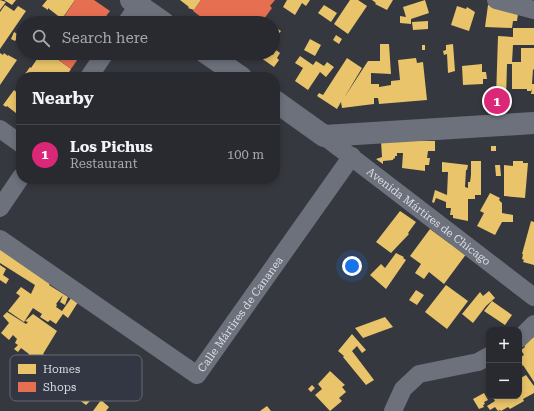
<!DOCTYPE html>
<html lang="en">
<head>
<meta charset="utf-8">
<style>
  :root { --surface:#282a2f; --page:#303237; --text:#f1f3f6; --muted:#a5a7aa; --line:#44464b; --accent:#db2777 }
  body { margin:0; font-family:"Roboto Serif",serif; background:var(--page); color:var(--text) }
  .controls { position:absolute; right:12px; bottom:12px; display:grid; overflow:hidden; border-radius:8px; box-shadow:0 2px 6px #0003 }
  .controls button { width:36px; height:36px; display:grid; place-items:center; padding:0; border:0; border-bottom:1px solid var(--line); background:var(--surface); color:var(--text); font:20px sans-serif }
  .you { position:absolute; left:352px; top:266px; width:14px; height:14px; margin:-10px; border:3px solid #fff; border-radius:50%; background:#1a73e8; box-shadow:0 0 0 6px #1a73e833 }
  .badge { display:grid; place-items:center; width:26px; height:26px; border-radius:50%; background:var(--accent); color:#fff; font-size:13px; font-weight:700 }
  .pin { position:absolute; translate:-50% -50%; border:2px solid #fff; box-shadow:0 1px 4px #0006 }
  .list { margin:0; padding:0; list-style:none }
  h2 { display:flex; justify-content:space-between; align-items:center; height:52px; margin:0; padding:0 16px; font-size:17px }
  h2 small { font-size:13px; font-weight:400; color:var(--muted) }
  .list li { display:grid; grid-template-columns:26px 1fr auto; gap:12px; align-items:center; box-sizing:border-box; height:60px; padding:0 16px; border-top:1px solid var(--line) }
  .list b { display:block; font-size:15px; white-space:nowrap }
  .list p { margin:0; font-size:13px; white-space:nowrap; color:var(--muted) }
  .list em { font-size:13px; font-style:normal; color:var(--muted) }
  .icon { flex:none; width:22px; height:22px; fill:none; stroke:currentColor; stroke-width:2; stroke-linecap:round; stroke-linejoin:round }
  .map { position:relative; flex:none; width:534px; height:411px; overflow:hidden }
  .search { position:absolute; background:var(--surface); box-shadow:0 2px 6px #0003; left:16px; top:16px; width:264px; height:44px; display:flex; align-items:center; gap:10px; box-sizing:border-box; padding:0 14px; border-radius:22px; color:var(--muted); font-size:15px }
  .panel { position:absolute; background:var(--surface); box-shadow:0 2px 6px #0003; left:16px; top:72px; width:264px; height:112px; border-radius:16px }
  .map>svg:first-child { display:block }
  .homes { fill:#e9c46a }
  .shops { fill:#e76f51 }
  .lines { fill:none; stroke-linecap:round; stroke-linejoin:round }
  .minor { stroke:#6c717c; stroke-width:18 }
  .tertiary { stroke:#6c717c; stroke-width:22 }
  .labels { text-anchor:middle; stroke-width:4; stroke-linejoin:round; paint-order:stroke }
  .street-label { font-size:11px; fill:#d8dce3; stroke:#323743 }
  .key { fill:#323743; stroke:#646973; stroke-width:1 }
  .key-label { font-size:11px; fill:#d8dce3 }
</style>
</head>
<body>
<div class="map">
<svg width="534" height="411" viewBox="0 0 534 411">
  <rect width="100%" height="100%" fill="#36383f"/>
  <path class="homes" d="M0 0 6 2 0 10Z
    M4 0H16L12 5Z
    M47 0H75L62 19 48 8V10L42 6Z
    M180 0H201L194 10 188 8 189 7Z
    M287 0H310L306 6 302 3 295 15 283 7Z
    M350 0H358L367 6 348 34 334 24Z
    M372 0H393L387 10 375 4 376 3Z
    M425 0 429 13 411 19V24L400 23V16L406 17 403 7Z
    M5 5 14 11 18 6 26 11 0 49V12Z
    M324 5 337 13 331 22 318 13Z
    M488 5 514 10V14H518L517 21H513L512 28 485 27Z
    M457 6 466 9 467 7 475 12 469 31 451 25Z
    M428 21V29L413 30 412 22Z
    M273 26 281 31 277 36 278 37 275 41 277 43 273 49Z
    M513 28H534V45H513L512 62H521V48H534V70L533 69 532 84H534V94H531L532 89 531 91H527V89H512V64H507L506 99 496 98 498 36 513 37Z
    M14 32 19 35 15 41 11 39Z
    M336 35 342 39 339 44 333 40Z
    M310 39 321 45 315 56 304 50Z
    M380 44H389L391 74 371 73V84H379V87L391 85V81L400 80 398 60 416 58 417 63 423 62 427 100 379 104 378 98H374V104L342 108 341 102 337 109 317 96 319 93 323 95 347 58 362 68 344 98 368 61H380Z
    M453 44 455 71 448 73 447 54 444 55 443 51 446 50V45Z
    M422 45H425V50H422Z
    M276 50 280 53 277 58 279 60 274 67 254 53H269L273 55Z
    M0 53 3 55 4 53 8 56V55L17 60 0 85Z
    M41 53H49L71 69 66 77H62L56 74 54 77H44L37 72 34 77H28L25 74 30 67 31 68Z
    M300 56 313 65 316 61 324 66 327 62 334 67 326 77 320 72 308 90 295 81 303 68 295 63Z
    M482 64V72H486L487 79H483V84L463 85 462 66Z
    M14 90 21 96V117L7 106 6 107 3 105Z
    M381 141H435V151H428L427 158H430L429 165H425V171L402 168 403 153H397V156H395V158L393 159V160L383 161V164L376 159 382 157Z
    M491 146H496V151H491Z
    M471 161H481V195H475V199H468V221L453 218V215H450L451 208H446V202L436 198 434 203 432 202 435 190 447 195 448 172H442V162L468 165 467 170H466L465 187 468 188V182H470L471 175Z
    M513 161H523V163H528L525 198 504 196V165L513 166Z
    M495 165H500L501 176H496Z
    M490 193 500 198 499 200 502 203V213L513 215V222H502L495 235 477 226 484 213 480 211Z
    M400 211 416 222 408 233 409 234 391 253 376 242Z
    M531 221 534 222V265L523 262 524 260 522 259 523 254H522Z
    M430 229 449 243 467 253 444 284 429 272 424 279 415 273 421 264 410 256Z
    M0 239 56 276 49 285 68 297 65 305 60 302 63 295 56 304 57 305 56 307 62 311 74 294 80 299 68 318 63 314 56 324 50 320 48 322 40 317 42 314 33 308 24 322 8 311 20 296 16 293 21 287 31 294 35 285 0 263Z
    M396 253 404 257 403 258 406 260 386 289 370 275 381 264 385 268Z
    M0 265 6 269 3 275 9 279 6 284 0 280Z
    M446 285 468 301 447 329 425 312Z
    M416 290 424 295 417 305 409 300Z
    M489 291 495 298 486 306 473 323 462 314 480 292 483 296Z
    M492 301 512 315 505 325 484 311Z
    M7 312 26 324 28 322 25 321 33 314 57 331 43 354 47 357 44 361 49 364 45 369 43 367 39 373 38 371 39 370 25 359 29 354 21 348 18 352 14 349 18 345 15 343 17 339 13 335 9 340 1 333 9 323 3 316Z
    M385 317 393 327 363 338 355 328Z
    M352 334 366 350 362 353 357 346 352 351 374 380 366 385 343 357 344 356 338 351Z
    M534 337V382L523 365 521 367 519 364V358L524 355 521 350 525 347 523 344Z
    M330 371 345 385 342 387 346 392 339 398 342 401 330 411 315 395 322 389 318 384Z
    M526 375 534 386V393L523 399 524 401 510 409 508 407 501 411 500 410 498 411 495 407 490 410 487 406 495 401 492 396H519V379Z
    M312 385 315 388 311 392 308 389Z
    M81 387 91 395 88 400 90 401 86 405 74 396Z
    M484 393 488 400 484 402 485 404 483 405 484 407 479 409 473 399Z
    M101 400 109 407 106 411H93Z
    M267 406 271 411H260Z"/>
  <path class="shops" d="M75 0H94L110 11 101 23H73L64 17Z
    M201 0H275L270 6 272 8 261 23H209L193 11Z
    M49 53H82L71 69Z"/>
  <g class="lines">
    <g class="minor">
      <path d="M496 0 534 10"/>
      <path d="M126 23 142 0"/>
      <path d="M89 77 105 53"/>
      <path d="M0 129 21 144"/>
      <path id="s1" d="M324 136 534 297"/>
      <path d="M0 208 21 177"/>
      <path id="s2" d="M0 239 197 375 352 156"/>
      <path d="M519 339 534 324"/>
      <path d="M393 411 403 389 419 374 478 362 489 356"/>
    </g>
    <path class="tertiary" d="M131 0 164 23
      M206 53 241 77
      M275 101 324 136 534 123"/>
  </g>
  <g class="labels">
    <g class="street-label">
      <text dy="4" stroke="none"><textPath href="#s1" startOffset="132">Avenida Mártires de Chicago</textPath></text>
      <text dy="4" stroke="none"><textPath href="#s2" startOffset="314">Calle Mártires de Cananea</textPath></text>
    </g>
  </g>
  <rect x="10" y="355" width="132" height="46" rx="6" class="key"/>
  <rect x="18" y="364" width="18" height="10" fill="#e9c46a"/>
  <rect x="18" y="382" width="18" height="10" fill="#e76f51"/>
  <g class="key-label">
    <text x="43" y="373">Homes</text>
    <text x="43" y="391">Shops</text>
  </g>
</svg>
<div class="controls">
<button>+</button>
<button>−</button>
</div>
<div class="you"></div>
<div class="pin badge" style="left:497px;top:101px">1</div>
<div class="search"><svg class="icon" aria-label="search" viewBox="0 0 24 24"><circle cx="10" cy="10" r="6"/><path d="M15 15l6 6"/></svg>Search here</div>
<section class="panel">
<h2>Nearby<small></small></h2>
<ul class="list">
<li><span class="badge">1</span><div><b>Los Pichus</b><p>Restaurant</p></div><em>100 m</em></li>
</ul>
</section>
</div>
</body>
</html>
